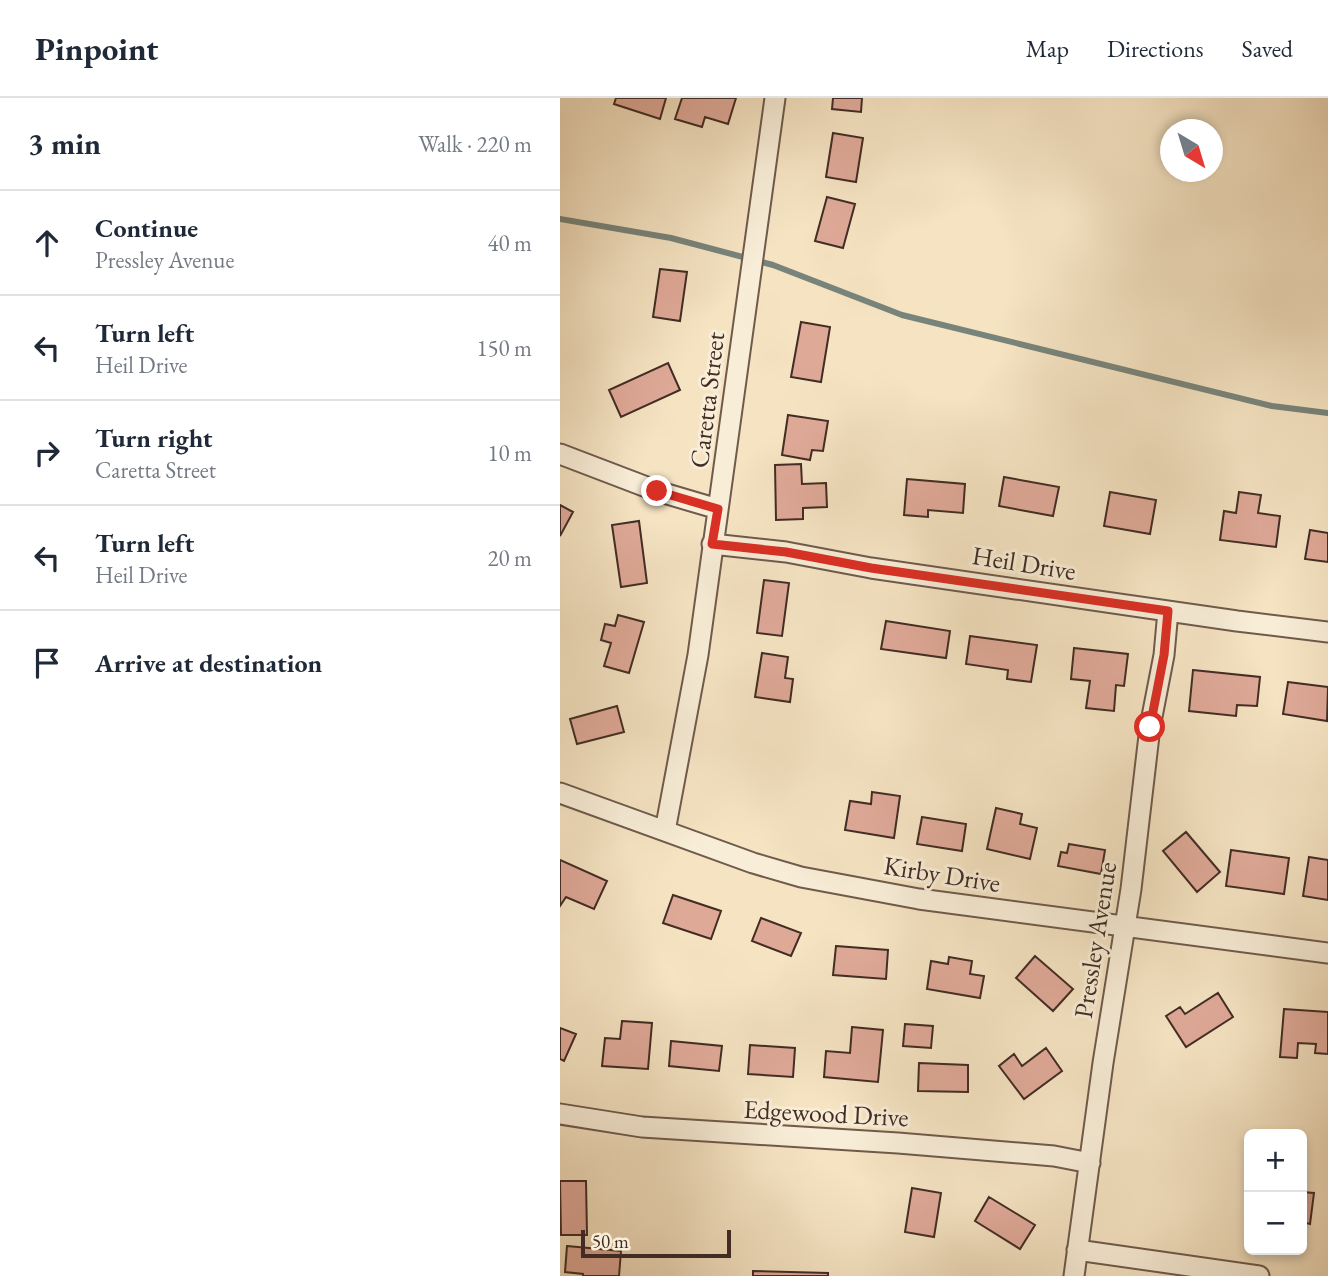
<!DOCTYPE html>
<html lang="en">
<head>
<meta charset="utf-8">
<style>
  :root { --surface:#fff; --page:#f6f6f7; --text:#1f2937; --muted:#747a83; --line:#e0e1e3 }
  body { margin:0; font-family:"EB Garamond",serif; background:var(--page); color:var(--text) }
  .controls { position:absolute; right:21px; bottom:21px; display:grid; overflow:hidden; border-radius:10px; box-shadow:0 4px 10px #0003 }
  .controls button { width:63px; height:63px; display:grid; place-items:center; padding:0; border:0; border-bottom:2px solid var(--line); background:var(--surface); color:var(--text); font:35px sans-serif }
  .compass { position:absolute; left:600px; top:21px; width:63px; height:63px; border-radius:50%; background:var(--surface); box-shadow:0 4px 10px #0003; rotate:142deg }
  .scale { position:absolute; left:21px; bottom:18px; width:150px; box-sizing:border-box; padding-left:7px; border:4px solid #422c24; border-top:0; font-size:19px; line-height:24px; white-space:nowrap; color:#422c24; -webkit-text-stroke:5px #f8edd7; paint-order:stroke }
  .stop { position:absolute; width:21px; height:21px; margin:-16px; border:5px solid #d93025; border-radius:50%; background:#fff }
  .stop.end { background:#d93025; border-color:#fff; box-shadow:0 2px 7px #0008 }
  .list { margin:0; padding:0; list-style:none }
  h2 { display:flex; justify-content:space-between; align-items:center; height:91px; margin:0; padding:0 28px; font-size:30px }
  h2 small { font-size:23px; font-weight:400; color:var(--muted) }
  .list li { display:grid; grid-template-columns:46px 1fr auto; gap:21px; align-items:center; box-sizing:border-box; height:105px; padding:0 28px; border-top:2px solid var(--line) }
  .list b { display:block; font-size:26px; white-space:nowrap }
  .list p { margin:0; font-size:23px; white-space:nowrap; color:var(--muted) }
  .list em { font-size:23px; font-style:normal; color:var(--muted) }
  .icon { flex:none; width:38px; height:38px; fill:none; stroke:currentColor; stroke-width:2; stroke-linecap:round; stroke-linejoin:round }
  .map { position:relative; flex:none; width:768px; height:1178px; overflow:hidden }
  header { display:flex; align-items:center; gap:42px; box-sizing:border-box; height:98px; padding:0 35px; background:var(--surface); border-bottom:2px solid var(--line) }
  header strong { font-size:33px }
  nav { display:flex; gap:38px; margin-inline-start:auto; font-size:24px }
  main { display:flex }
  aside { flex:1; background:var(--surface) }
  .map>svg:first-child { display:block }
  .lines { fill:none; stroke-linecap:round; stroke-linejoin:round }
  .stream { stroke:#78847b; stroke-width:6 }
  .building { fill:#dfa998; stroke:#422c24; stroke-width:2 }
  .street-casing { stroke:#6f5a4c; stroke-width:23 }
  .street { stroke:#f8edd7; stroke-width:19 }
  .route { stroke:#d93025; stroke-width:9 }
  .labels { text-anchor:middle; stroke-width:6; stroke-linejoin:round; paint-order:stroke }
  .street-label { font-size:26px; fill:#422c24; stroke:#f8edd7 }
</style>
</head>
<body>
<header>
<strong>Pinpoint</strong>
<nav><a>Map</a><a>Directions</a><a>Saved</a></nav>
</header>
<main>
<aside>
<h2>3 min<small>Walk · 220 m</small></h2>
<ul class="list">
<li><svg class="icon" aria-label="ahead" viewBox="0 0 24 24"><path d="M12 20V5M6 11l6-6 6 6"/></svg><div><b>Continue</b><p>Pressley Avenue</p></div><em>40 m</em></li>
<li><svg class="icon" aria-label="left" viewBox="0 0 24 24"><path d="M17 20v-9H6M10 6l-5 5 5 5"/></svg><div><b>Turn left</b><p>Heil Drive</p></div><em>150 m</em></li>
<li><svg class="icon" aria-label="right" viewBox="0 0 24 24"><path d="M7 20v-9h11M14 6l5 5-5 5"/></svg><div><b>Turn right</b><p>Caretta Street</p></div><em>10 m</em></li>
<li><svg class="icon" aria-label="left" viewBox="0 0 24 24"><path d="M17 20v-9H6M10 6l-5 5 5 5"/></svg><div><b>Turn left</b><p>Heil Drive</p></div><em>20 m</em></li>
<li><svg class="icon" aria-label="arrive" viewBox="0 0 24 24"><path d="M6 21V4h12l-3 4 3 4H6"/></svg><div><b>Arrive at destination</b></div></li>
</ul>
</aside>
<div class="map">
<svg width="768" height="1178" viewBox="0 0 768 1178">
  <rect width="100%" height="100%" fill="#f5e3c2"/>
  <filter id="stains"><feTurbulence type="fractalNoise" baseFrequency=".00286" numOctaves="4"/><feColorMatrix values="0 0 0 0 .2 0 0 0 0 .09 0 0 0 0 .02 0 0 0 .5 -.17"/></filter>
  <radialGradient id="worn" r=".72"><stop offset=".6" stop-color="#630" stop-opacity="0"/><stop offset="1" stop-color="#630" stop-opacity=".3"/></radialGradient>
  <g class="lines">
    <path class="stream" d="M0 121 111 140 213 167 342 217 712 308 768 315"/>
  </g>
  <path class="building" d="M56 0H106L100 21 54 6Z
    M122 0H176L168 26 145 19 142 29 115 21Z
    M273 0H302L301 14 272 11Z
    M273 35 303 40 296 84 266 79Z
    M267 99 295 106 283 150 255 143Z
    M100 171 127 174 120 223 93 219Z
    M241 224 270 229 261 284 231 279Z
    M108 265 120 292 61 319 49 292Z
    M228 317 268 323 263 353 252 352 250 362 222 357Z
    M241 366 242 386 266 385 267 409 243 410V421L216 422 215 367Z
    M444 379 499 389 493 418 439 408Z
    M347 381 405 386 403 415 368 412V419L344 417Z
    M550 394 596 402 590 436 544 428Z
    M679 394 701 397 698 415 720 418 716 449 660 442 664 413 676 415Z
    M0 407 13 414 0 438Z
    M79 423 87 485 61 489 52 427Z
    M750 432 768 435V464L745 461Z
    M204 482 229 485 222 538 197 535Z
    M58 517 84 524 69 575 44 568 51 545 41 542 45 526 55 528Z
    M326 523 390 533 386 560 321 551Z
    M410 538 477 547 471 584 447 581 448 572 406 566Z
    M514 550 568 556 564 588 556 587 554 613 526 610 530 583 511 581Z
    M202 555 228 559 225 580 233 581 230 604 195 599Z
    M633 572 700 579 697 608 677 607 676 618 629 613Z
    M728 584 768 589 767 623 723 616Z
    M57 608 64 634 17 646 10 621Z
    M312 694 340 698 334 740 285 732 290 703 311 706Z
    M436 710 462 716 460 726 477 730 470 761 427 751Z
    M362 719 406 726 402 753 357 746Z
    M626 734 660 774 637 794 603 753Z
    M509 746 545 752 541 776 498 768 501 754 507 755Z
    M671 752 729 760 724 796 666 788Z
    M749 759 768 762V802L743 798Z
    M0 762 47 783 34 811 6 799 0 808Z
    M113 797 161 813 151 841 103 825Z
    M201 820 241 835 231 858 192 843Z
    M276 848 328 852 326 881 273 877Z
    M475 858 513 891 493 913 456 880Z
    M389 859 412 863 410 876 424 878 420 900 367 891 371 863 388 866Z
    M658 895 673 919 626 949 606 918 620 909 625 916Z
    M724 911 768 914V956L755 955 756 946 738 945 737 960 720 959Z
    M62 923 92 925 88 971 42 968 45 940 60 941Z
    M345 926 373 928 371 950 343 948Z
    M292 929 323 932 318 984 264 979 266 953 290 955Z
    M0 930 16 936 4 963 0 961Z
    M111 943 162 948 159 973 109 968Z
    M190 947 235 950 233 979 188 976Z
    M486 950 502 973 464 1001 439 968 454 956 462 968Z
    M359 965 408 967V994L358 993Z
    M0 1083H26L27 1137H1Z
    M352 1090 381 1095 374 1139 345 1134Z
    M742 1094 754 1095 750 1126 742 1124Z
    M429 1099 475 1127 460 1151 415 1123Z
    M7 1148 61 1153 59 1178H23V1176L5 1174Z
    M193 1173 268 1175V1178H193Z"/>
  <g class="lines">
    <g class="street-casing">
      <path id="street" d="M0 356 97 393 158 411
        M152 446 226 454 311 470 677 523 768 534
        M0 695 193 765 241 779 359 801 768 855
        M105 733 138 557 215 0
        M0 1016 82 1029 338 1045 494 1058 530 1065
        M517 1152 699 1178
        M514 1178 543 965 571 791 590 629 604 557 608 513"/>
    </g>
    <use href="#street" class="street"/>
  </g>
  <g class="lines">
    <path class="route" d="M97 393 158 411 152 446 226 454 311 470 608 513 604 557 590 629"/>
  </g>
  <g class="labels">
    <g class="street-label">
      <text transform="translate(147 302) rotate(-83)" y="9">Caretta Street</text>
      <text transform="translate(464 465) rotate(9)" y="9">Heil Drive</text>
      <text transform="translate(382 776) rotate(9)" y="9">Kirby Drive</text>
      <text transform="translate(535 842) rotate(-81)" y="9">Pressley Avenue</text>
      <text transform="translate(266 1015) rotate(3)" y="9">Edgewood Drive</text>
    </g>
  </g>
  <rect width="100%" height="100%" filter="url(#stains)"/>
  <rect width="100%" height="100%" fill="url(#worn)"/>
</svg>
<div class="controls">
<button>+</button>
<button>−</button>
</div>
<svg class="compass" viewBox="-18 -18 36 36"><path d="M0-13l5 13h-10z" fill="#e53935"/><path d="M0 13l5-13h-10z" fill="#747a83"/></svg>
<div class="scale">50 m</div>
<div class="stop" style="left:590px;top:629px"></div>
<div class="stop end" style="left:97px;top:393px"></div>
</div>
</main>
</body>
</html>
